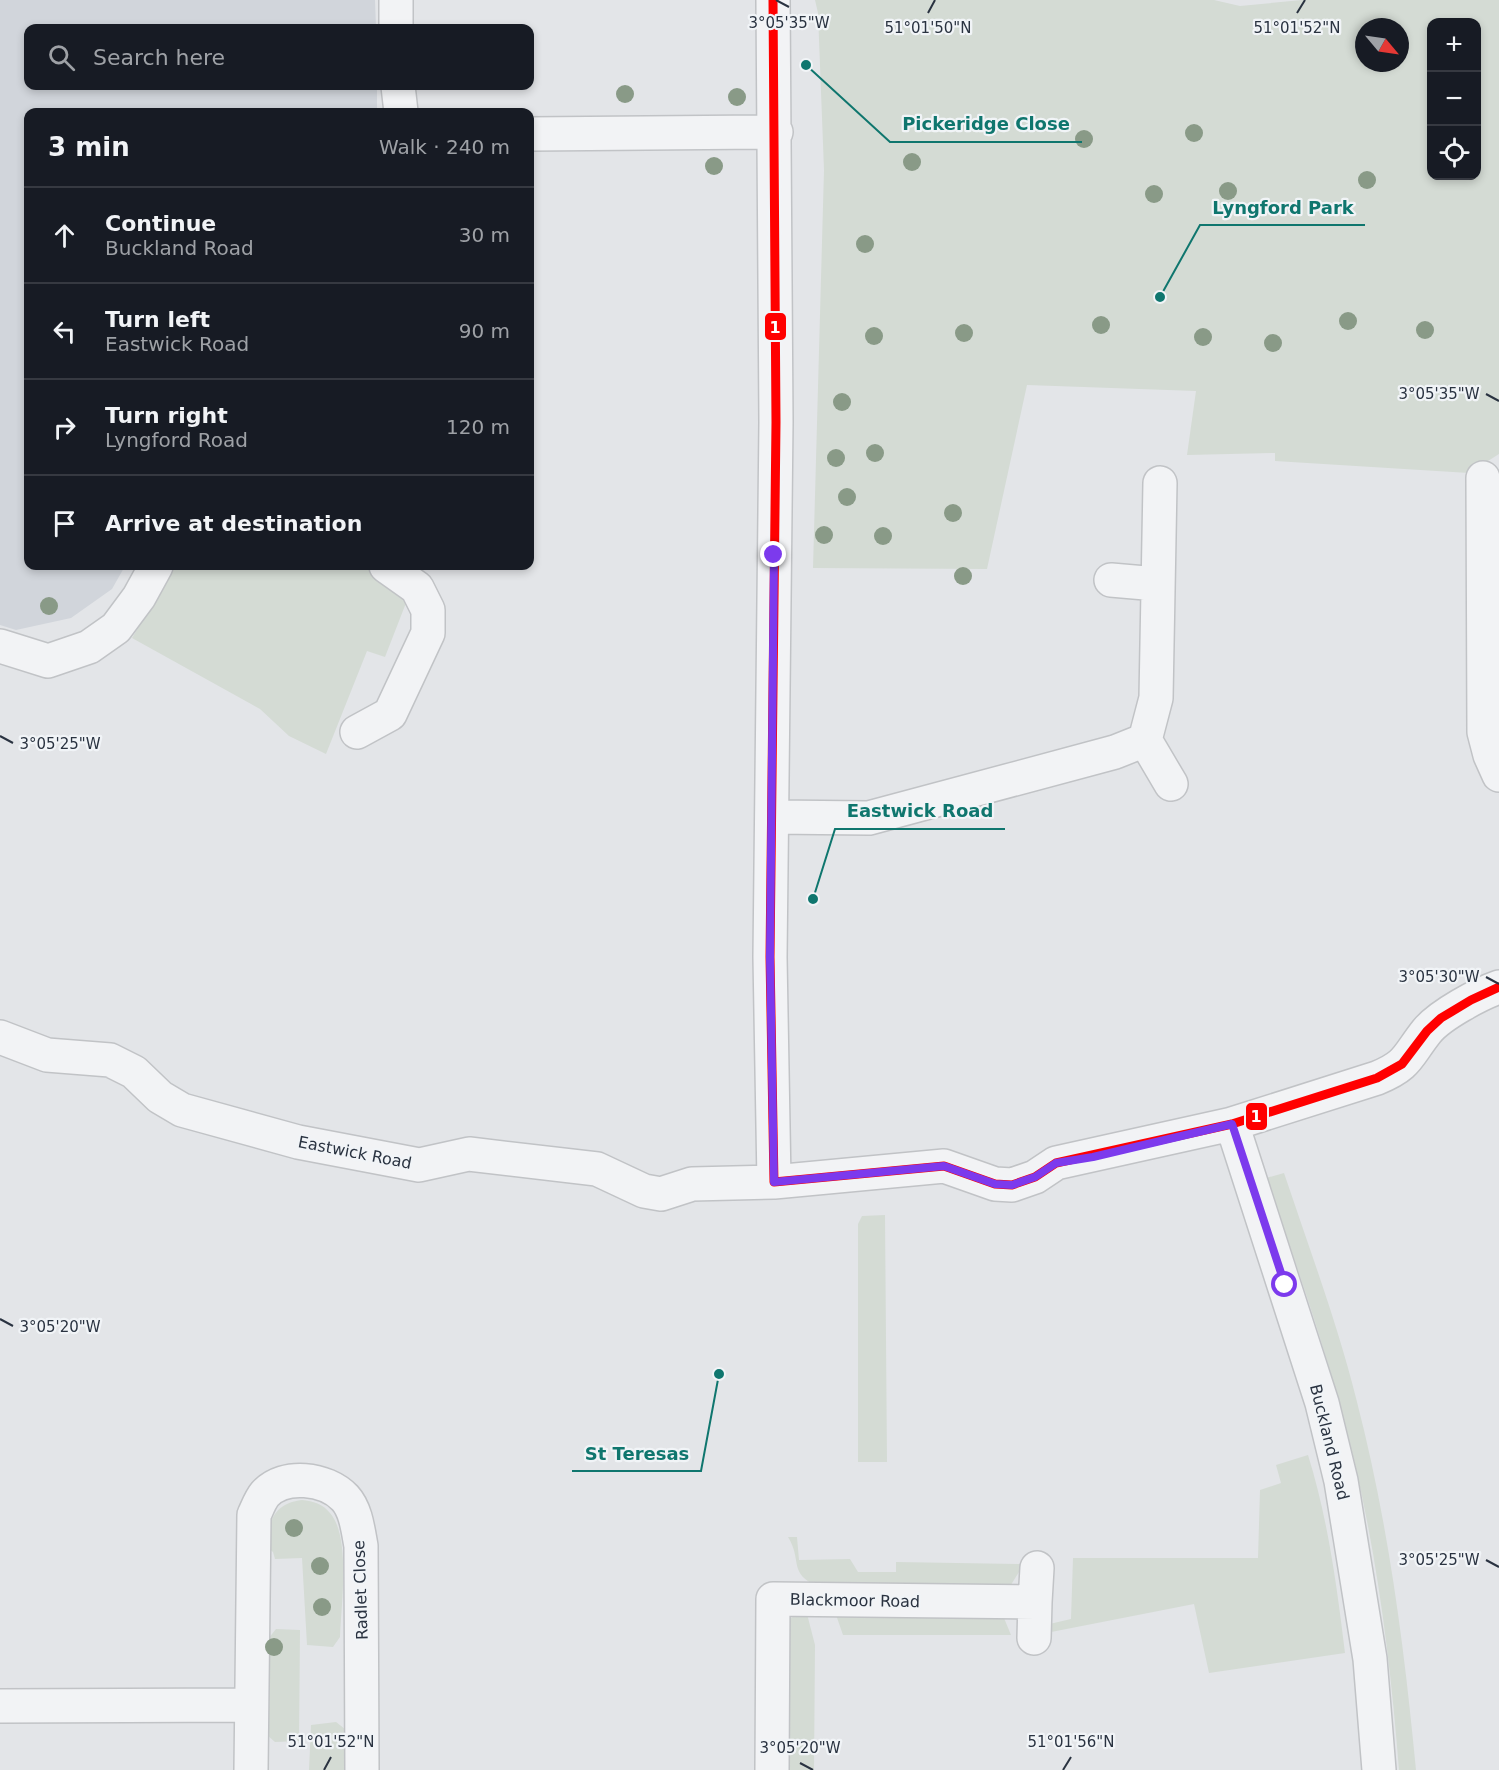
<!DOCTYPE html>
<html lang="en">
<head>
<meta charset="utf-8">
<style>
  :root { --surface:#171b24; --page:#20242c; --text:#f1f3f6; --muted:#9ea1a6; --line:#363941 }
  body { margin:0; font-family:"DejaVu Sans",sans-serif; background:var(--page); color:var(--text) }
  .controls { position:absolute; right:18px; top:18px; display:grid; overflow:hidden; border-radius:12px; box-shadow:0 3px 9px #0003 }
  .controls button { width:54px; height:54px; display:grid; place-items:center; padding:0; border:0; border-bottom:2px solid var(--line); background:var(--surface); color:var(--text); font:30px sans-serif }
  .compass { position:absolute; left:1355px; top:18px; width:54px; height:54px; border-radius:50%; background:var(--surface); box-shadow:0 3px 9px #0003; rotate:119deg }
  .stop { position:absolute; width:18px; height:18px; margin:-14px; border:4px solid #7c3aed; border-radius:50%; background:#fff }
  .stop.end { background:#7c3aed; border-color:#fff; box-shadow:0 2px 6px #0008 }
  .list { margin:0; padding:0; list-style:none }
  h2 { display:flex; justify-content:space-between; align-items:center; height:78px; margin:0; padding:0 24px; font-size:26px }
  h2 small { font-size:20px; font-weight:400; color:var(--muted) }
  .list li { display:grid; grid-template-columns:39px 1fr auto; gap:18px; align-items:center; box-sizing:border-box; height:96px; padding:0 24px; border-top:2px solid var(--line) }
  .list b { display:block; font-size:22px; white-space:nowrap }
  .list p { margin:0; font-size:20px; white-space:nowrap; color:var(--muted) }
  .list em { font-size:20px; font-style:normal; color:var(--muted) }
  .icon { flex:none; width:33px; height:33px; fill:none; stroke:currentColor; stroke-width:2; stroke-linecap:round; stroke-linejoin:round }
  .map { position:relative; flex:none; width:1499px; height:1770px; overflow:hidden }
  .search { position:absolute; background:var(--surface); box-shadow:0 3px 9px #0003; left:24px; top:24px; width:510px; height:66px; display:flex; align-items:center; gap:15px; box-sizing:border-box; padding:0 21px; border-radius:12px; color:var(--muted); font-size:22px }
  .panel { position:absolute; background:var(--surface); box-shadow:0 3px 9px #0003; left:24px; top:108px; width:510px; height:462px; border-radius:12px }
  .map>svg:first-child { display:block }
  .built { fill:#d1d5db }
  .green { fill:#d4dbd4; fill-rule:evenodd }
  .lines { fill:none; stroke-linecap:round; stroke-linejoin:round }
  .street-casing { stroke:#c1c3c6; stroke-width:36 }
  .street { stroke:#f2f3f5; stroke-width:33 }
  .bus-1-casing { stroke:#f1f4f7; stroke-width:14 }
  .bus-1 { stroke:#f00; stroke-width:9 }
  .tree { fill:#899a87 }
  .route { stroke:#7c3aed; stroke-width:8 }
  .ticks { fill:none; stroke:#2a3341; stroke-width:2 }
  .labels { text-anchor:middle; stroke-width:4.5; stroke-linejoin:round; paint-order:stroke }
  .street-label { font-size:16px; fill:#2a3341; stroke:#f1f4f7 }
  .ticks-label { font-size:15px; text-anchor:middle; fill:#2a3341; stroke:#f1f4f7; stroke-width:4.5; stroke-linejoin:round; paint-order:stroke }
  .leader { fill:none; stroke:#0f766e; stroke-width:2 }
  .callout-dot { fill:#0f766e; stroke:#f1f4f7; stroke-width:2 }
  .callout-label { font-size:18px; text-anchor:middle; font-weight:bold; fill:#0f766e; stroke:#f1f4f7; stroke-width:4.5; stroke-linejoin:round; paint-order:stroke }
  .line-badge { stroke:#f1f4f7; stroke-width:2 }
  .badge-label { font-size:16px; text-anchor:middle; font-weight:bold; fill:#fff }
</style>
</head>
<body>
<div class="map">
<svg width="1499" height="1770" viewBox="0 0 1499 1770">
  <rect width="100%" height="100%" fill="#e3e5e8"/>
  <path class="built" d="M0 0H375L376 28H28V86H377V112H28V566H125L112 589 71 618 16 630 0 625Z"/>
  <path class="green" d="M815 0H1214L1240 6 1302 0H1499V454L1469 473 1275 461V453L1187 455 1196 391 1027 385 987 569 813 568 824 170 818 13ZM1432 22H1476V176H1432ZM1364 27H1400V63H1364Z
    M175 566H363L390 583 406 603 385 657 367 651 326 754 289 736 260 709 132 638Z
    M1284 1173C1309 1248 1337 1322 1356 1398 1388 1521 1404 1644 1416 1770H1399C1391 1666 1378 1562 1354 1460 1331 1364 1299 1271 1266 1178Z
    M885 1215 887 1462H858V1224L862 1216Z
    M1308 1455C1328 1519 1337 1587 1345 1653L1209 1673 1194 1604 1041 1634V1626L1071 1619 1073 1558H1258L1260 1490 1281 1483 1276 1465Z
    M302 1500C313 1501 323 1504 330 1513 351 1537 341 1605 340 1637L333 1647 307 1645 302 1558 275 1559 273 1552 264 1545C269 1522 274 1503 302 1500Z
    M788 1537H797L799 1560 850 1559 858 1572H896V1562L1024 1564 1009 1588 819 1587C787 1573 803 1561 788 1537Z
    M834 1609 1004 1618 1011 1635H843Z
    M806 1610 815 1645 814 1770H789V1619Z
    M276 1629 300 1630 299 1741 275 1742 267 1735 268 1639Z
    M336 1722 345 1729V1770H309L311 1725Z"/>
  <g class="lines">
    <g class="street-casing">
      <path id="street" d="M396 0V28
        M773 0 776 422 770 957 774 1182
        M398 86 401 112
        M530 134 776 132
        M1483 478 1484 732 1490 755 1499 775
        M1111 580 1157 584
        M0 646 48 661 89 647 116 628 139 597 156 566
        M357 732 390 714 428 633V610L417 588 386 566
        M1145 740 1171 784
        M773 817 869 818 1115 752 1145 740 1156 698 1160 483
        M0 1037 47 1055 110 1060 134 1072 160 1097 182 1110 298 1142 419 1165 469 1154 597 1169 644 1191 661 1194 692 1184 774 1182 944 1166 995 1184 1012 1185 1035 1177 1056 1163 1232 1124 1377 1078C1409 1065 1407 1056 1427 1031 1440 1015 1479 994 1499 987
        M1232 1124 1322 1403 1341 1481 1370 1659 1379 1770
        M1034 1638 1035 1602
        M0 1706 251 1705
        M251 1770 254 1515C257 1509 260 1500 265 1494 284 1473 326 1478 345 1498 356 1510 358 1530 361 1546L362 1770
        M772 1770 773 1599 1035 1602 1037 1568"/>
    </g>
    <use href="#street" class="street"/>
    <g class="bus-1-casing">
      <path id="bus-1" d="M773 0 776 422 770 957 774 1182 944 1166 995 1184 1012 1185 1035 1177 1056 1163 1232 1124 1377 1078 1402 1064 1427 1031 1441 1018 1471 1000 1499 987"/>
    </g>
    <use href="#bus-1" class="bus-1"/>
  </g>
  <g class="tree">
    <circle cx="625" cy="94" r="9"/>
    <circle cx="737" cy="97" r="9"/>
    <circle cx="1194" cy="133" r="9"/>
    <circle cx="1084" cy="139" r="9"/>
    <circle cx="912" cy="162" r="9"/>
    <circle cx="714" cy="166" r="9"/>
    <circle cx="1367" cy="180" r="9"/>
    <circle cx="1228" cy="191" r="9"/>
    <circle cx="1154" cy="194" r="9"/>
    <circle cx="865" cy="244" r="9"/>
    <circle cx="1348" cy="321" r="9"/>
    <circle cx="1101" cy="325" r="9"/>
    <circle cx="1425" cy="330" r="9"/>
    <circle cx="964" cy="333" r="9"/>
    <circle cx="874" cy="336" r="9"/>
    <circle cx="1203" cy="337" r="9"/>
    <circle cx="1273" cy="343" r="9"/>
    <circle cx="842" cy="402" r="9"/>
    <circle cx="875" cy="453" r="9"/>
    <circle cx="836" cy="458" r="9"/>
    <circle cx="847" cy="497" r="9"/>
    <circle cx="953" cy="513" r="9"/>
    <circle cx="824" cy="535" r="9"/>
    <circle cx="883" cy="536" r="9"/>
    <circle cx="963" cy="576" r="9"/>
    <circle cx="49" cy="606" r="9"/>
    <circle cx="294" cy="1528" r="9"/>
    <circle cx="320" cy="1566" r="9"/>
    <circle cx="322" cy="1607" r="9"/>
    <circle cx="274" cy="1647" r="9"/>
  </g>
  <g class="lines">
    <path class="route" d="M774 555 770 957 774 1182 944 1166 995 1184 1012 1185 1035 1177 1056 1163 1093 1157 1232 1124 1285 1285"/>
  </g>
  <path class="ticks" d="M776 0 789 7M928 13 935 0M1297 13 1305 0M1486 394 1499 401M0 736 13 743M1486 977 1499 984M0 1319 13 1326M1486 1560 1499 1567M800 1763 813 1770M324 1770 331 1757M1063 1770 1071 1757"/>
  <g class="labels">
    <g class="street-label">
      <text transform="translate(355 1152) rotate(11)" y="6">Eastwick Road</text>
      <text transform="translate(1330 1442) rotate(76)" y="6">Buckland Road</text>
      <text transform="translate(360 1590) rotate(-92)" y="6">Radlet Close</text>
      <text transform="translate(855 1600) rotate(1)" y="6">Blackmoor Road</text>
    </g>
  </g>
  <g class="ticks-label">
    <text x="789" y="28">3°05'35"W</text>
    <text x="928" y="33">51°01'50"N</text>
    <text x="1297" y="33">51°01'52"N</text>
    <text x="1439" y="399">3°05'35"W</text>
    <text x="60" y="749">3°05'25"W</text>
    <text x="1439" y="982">3°05'30"W</text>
    <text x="60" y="1332">3°05'20"W</text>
    <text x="1439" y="1565">3°05'25"W</text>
    <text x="331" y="1747">51°01'52"N</text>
    <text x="1071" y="1747">51°01'56"N</text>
    <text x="800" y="1753">3°05'20"W</text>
  </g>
  <path class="leader" d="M806 65L890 142H1082M1160 297L1200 225H1365M813 899L835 829H1005M719 1374L701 1471H572"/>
  <g class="callout-dot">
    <circle cx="806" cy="65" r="6"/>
    <circle cx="1160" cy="297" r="6"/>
    <circle cx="813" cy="899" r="6"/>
    <circle cx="719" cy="1374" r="6"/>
  </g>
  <g class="callout-label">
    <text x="986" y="130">Pickeridge Close</text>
    <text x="1283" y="214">Lyngford Park</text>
    <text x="920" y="817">Eastwick Road</text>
    <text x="637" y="1460">St Teresas</text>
  </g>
  <g class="line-badge">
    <rect x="764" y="312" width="23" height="29" rx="6" fill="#f00"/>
    <rect x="1245" y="1102" width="23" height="29" rx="6" fill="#f00"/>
  </g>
  <g class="badge-label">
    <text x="775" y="333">1</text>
    <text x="1256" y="1122">1</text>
  </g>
</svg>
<div class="controls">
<button>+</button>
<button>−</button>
<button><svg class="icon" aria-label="locate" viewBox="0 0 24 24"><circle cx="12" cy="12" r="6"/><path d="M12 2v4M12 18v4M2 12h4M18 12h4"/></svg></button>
</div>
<svg class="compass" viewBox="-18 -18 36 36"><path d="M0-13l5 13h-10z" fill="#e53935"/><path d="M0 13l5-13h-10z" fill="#9ea1a6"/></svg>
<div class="stop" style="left:1285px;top:1285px"></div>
<div class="stop end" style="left:774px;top:555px"></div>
<div class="search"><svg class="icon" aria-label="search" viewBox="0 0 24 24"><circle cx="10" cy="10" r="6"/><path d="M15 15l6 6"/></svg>Search here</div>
<section class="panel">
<h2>3 min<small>Walk · 240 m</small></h2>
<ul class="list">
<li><svg class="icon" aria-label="ahead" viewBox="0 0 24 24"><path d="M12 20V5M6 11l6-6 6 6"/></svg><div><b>Continue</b><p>Buckland Road</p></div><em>30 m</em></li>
<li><svg class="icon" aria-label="left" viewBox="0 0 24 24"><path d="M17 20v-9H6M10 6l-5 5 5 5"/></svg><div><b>Turn left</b><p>Eastwick Road</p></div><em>90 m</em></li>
<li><svg class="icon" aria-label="right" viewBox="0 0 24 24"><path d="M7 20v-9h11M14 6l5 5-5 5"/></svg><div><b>Turn right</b><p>Lyngford Road</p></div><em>120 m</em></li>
<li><svg class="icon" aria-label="arrive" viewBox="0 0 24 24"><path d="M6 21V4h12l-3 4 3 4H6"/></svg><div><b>Arrive at destination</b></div></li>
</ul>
</section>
</div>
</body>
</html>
